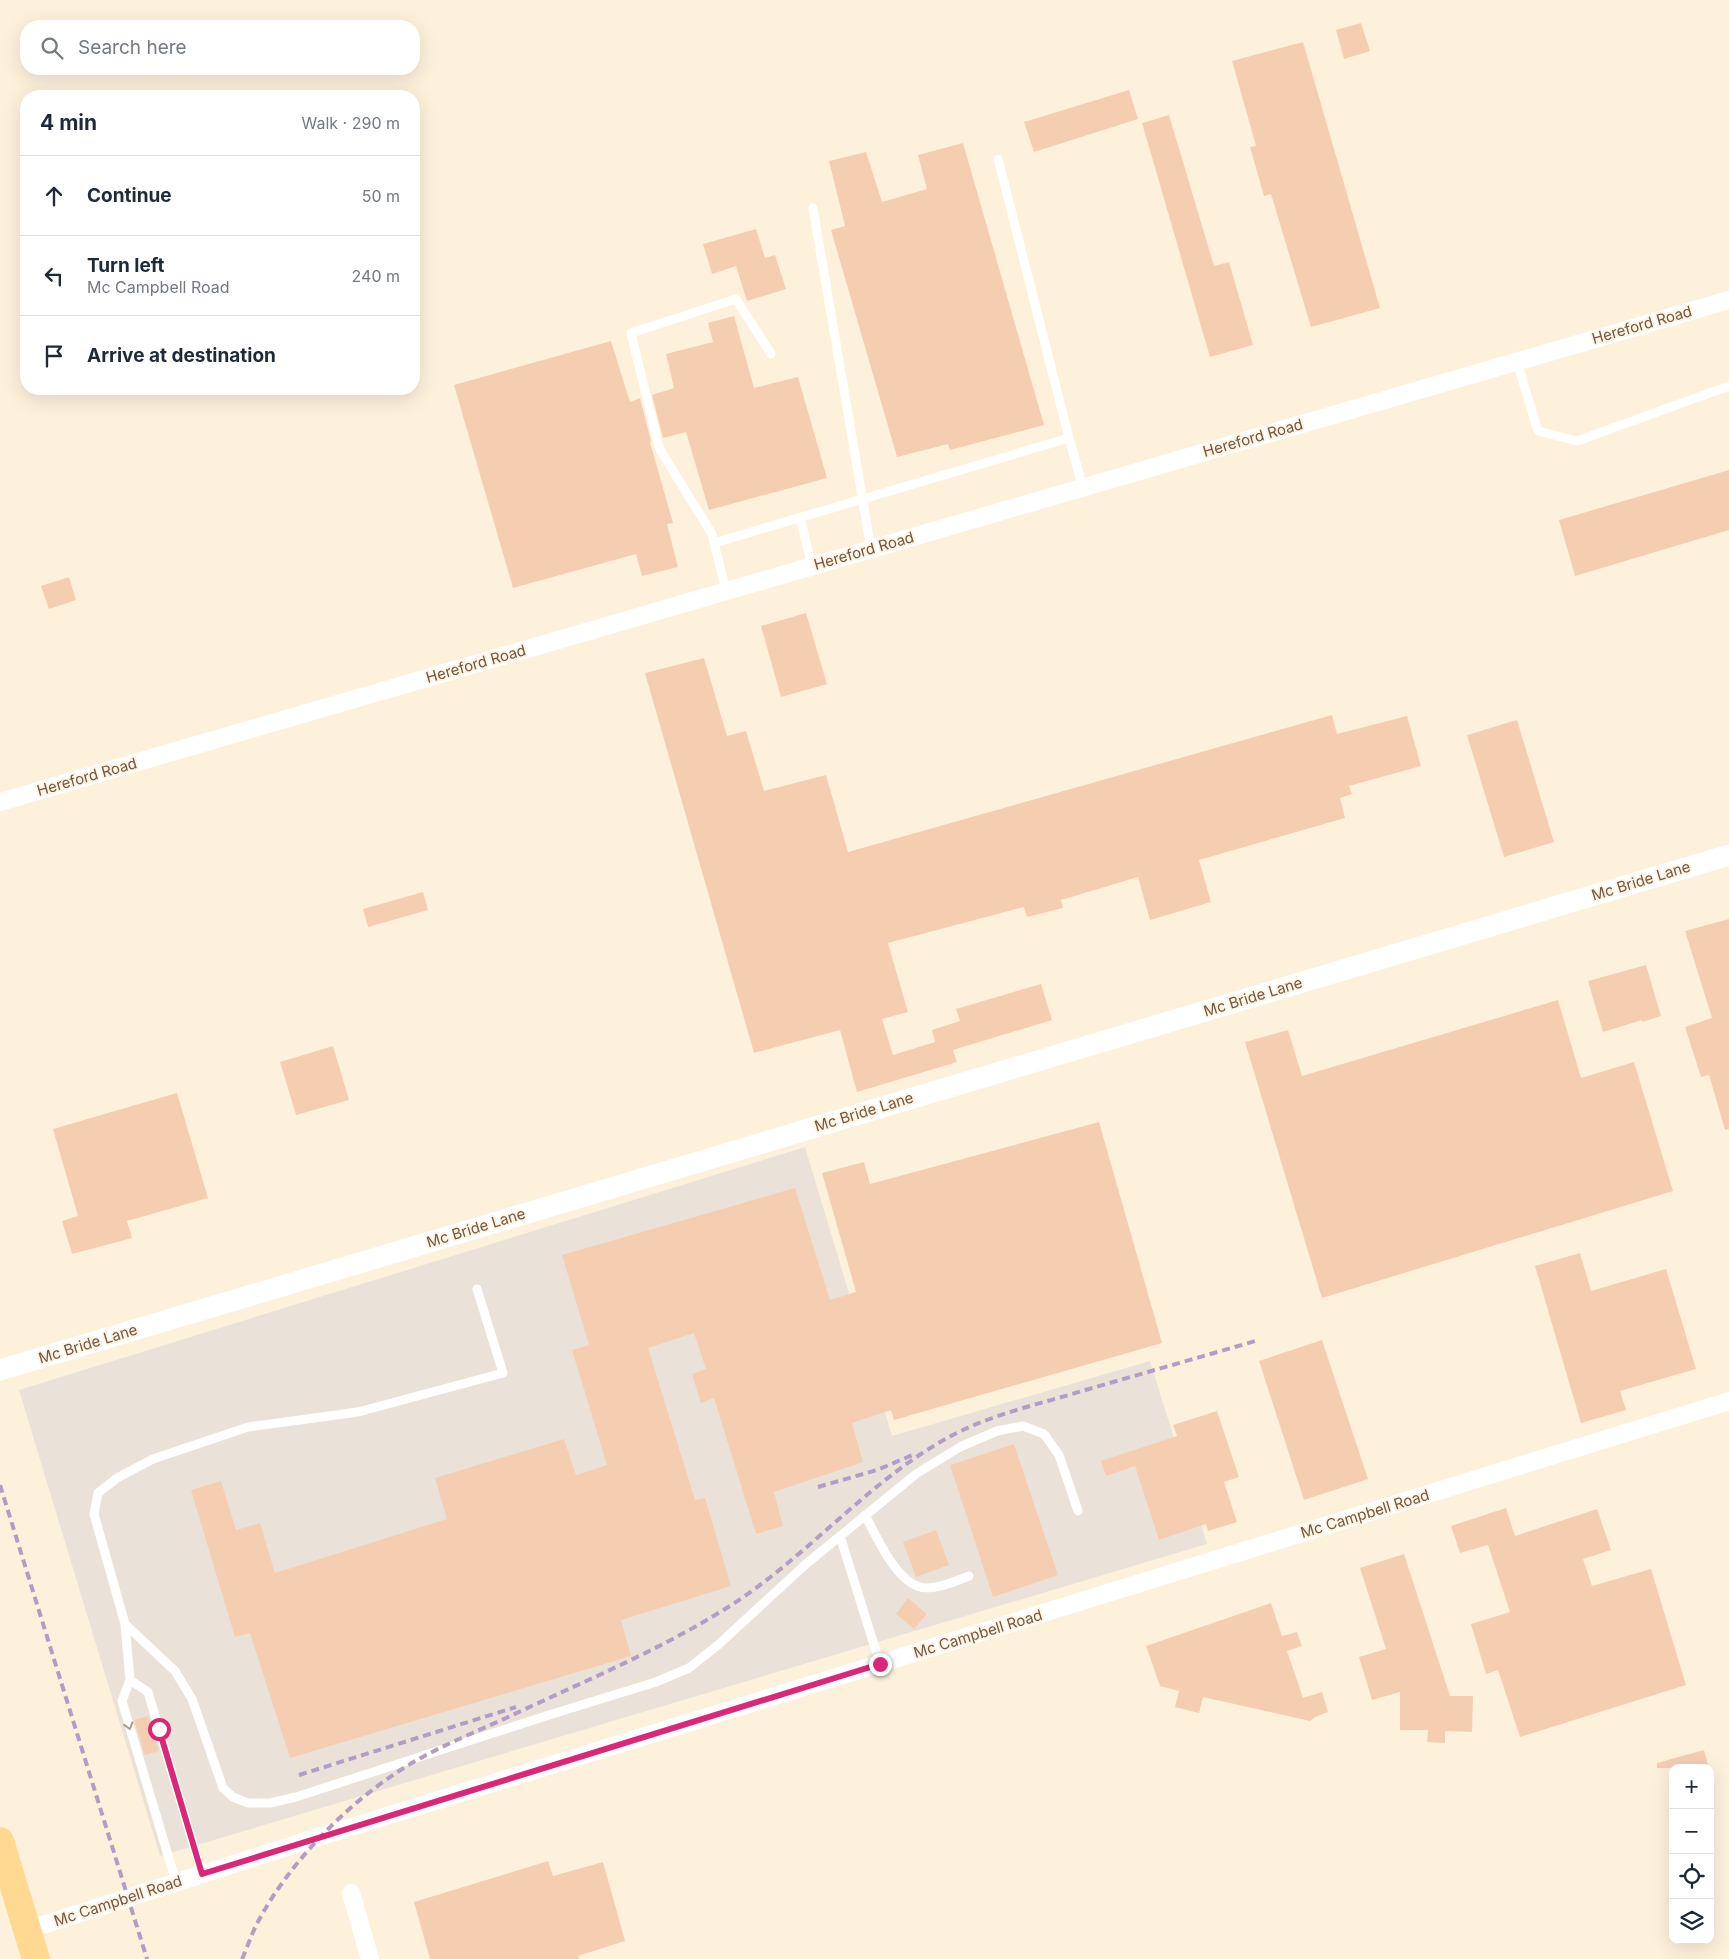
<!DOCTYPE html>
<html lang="en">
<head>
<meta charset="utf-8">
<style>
  :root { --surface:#fff; --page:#f2f2f3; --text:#1f2937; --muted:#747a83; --line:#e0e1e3 }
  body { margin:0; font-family:Inter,sans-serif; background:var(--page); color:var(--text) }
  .controls { position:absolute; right:15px; bottom:15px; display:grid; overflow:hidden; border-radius:10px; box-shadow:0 5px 20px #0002 }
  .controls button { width:45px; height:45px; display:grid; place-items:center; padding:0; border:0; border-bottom:1px solid var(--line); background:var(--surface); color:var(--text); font:25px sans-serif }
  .stop { position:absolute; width:15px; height:15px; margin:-11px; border:4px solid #db2777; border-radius:50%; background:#fff }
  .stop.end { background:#db2777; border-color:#fff; box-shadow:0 1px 5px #0008 }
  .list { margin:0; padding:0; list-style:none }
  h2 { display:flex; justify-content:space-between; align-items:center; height:65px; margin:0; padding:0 20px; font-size:21px }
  h2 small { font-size:16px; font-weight:400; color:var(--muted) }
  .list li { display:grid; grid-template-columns:32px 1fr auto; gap:15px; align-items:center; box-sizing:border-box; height:80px; padding:0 20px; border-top:1px solid var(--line) }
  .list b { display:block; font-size:19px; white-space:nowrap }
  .list p { margin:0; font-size:16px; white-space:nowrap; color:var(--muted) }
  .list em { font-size:16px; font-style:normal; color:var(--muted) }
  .icon { flex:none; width:28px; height:28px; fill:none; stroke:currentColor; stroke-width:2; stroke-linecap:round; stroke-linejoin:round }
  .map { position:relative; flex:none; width:1729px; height:1959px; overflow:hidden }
  .search { position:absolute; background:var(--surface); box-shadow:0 5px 20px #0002; left:20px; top:20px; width:400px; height:55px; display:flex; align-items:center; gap:12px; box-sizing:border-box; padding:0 18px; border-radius:20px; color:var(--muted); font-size:19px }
  .panel { position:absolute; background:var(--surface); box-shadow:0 5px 20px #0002; left:20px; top:90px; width:400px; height:305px; border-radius:20px }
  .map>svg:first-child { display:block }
  .industrial { fill:#eae2d9 }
  .building { fill:#f5ceb2 }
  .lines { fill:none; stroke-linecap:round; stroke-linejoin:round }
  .service { stroke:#fff; stroke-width:9 }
  .minor { stroke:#fff; stroke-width:18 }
  .tertiary { stroke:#fff; stroke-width:21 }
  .primary { stroke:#ffd892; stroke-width:28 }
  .rail { stroke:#b39cc6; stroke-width:4; stroke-dasharray:8 5; stroke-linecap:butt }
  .oneway { stroke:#ac9a8f }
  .route { stroke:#db2777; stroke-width:6 }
  .labels { text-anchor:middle; stroke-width:4; stroke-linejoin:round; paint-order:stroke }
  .street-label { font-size:15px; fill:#745644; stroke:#fff5e4 }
</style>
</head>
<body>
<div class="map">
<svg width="1729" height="1959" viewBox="0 0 1729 1959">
  <rect width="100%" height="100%" fill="#fef1dc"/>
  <path class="industrial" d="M805 1147 892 1436 1150 1361 1207 1544 160 1856 19 1390Z"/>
  <path class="building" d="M1361 23 1370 51 1344 59 1336 30Z
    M1303 42 1380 308 1311 327 1271 194 1264 196 1250 147 1256 146 1232 61Z
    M1129 90 1138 119 1034 152 1024 122Z
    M1169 115 1214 266 1229 262 1253 345 1210 357 1142 123Z
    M963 143 1044 425 950 450 948 444 897 457 831 230 845 226 829 161 866 152 882 202 927 189 918 155Z
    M756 229 765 258 775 255 786 289 747 301 736 266 712 274 703 244Z
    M734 316 754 388 798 377 827 478 709 510 686 432 663 438 652 395 674 388 666 354 713 342 708 323Z
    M611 341 630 402 640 398 651 441 650 442 673 523 667 524 678 567 642 576 636 554 513 588 454 385Z
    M1729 470V530L1575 576 1559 520Z
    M69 577 76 600 49 609 41 586Z
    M806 613 827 684 781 697 761 626Z
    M704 658 727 736 746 731 764 791 826 775 848 852 1332 715 1337 734 1407 716 1421 766 1349 786 1352 794 1340 798 1345 818 1199 860 1211 902 1150 920 1138 877 1061 900 1063 908 1027 917 1024 907 888 943 908 1012 882 1019 893 1055 935 1042 932 1030 960 1021 956 1009 1041 984 1052 1020 953 1050 957 1062 857 1092 840 1030 754 1053 645 673Z
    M1517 720 1554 842 1504 857 1467 735Z
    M423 892 428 910 368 927 363 909Z
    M1729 919V1129L1725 1130 1709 1075 1701 1077 1685 1027 1712 1018 1685 931Z
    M1646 965 1661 1016 1642 1022V1020L1603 1032 1588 981Z
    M1558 1000 1581 1078 1634 1062 1673 1191 1322 1298 1245 1042 1288 1030 1302 1076Z
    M333 1046 349 1100 296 1115 280 1062Z
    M177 1093 208 1198 127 1221 132 1238 72 1254 62 1221 78 1216 53 1129Z
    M1099 1122 1162 1343 894 1420 891 1410 852 1423 863 1462 774 1492 783 1526 756 1534 714 1398 701 1403 692 1374 706 1369 694 1333 648 1348 695 1500 705 1498 731 1586 621 1620 631 1656 290 1758 250 1633 235 1637 191 1490 221 1481 236 1530 260 1523 275 1573 447 1519 435 1478 564 1439 576 1475 607 1465 572 1350 589 1345 562 1255 795 1188 830 1300 856 1292 822 1173 864 1162 870 1184Z
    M1580 1253 1591 1291 1666 1269 1696 1369 1620 1391 1626 1410 1581 1423 1535 1266Z
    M1322 1340 1368 1479 1304 1500 1259 1361Z
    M1217 1411 1239 1477 1224 1482 1237 1522 1208 1531 1206 1524 1159 1540 1135 1466 1106 1476 1101 1461 1177 1436 1173 1425Z
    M1014 1444 1058 1575 993 1597 950 1465Z
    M1506 1508 1515 1536 1597 1509 1611 1550 1583 1559 1592 1586 1651 1569 1686 1685 1520 1737 1498 1670 1486 1674 1471 1624 1510 1612 1488 1545 1460 1553 1451 1526Z
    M936 1530 949 1565 916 1577 903 1542Z
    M1404 1554 1450 1696H1473L1472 1732 1445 1731V1743L1427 1742 1428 1730H1400V1692L1372 1700 1359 1657 1386 1649 1360 1568Z
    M908 1598 927 1614 914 1629 896 1614Z
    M1271 1603 1282 1636 1297 1632 1302 1646 1287 1651 1303 1698 1322 1692 1328 1712 1315 1717 1310 1721 1203 1697 1199 1713 1175 1707 1179 1691 1160 1686 1146 1646Z
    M148 1716 159 1751 145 1755 134 1720Z
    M1704 1750 1709 1768H1657V1763Z
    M548 1861 553 1876 603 1862 625 1941 578 1956 579 1959H430L414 1902Z"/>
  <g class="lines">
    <path class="service" d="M998 159 1069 438
      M813 208 871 549
      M1517 362 1538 431 1577 441 1729 386
      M800 518 812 566
      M714 543 712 534 659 448 631 333 736 299 771 354
      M726 591 714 543 1069 438 1083 488
      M865 1515C877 1537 895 1580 920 1587 932 1591 957 1581 969 1576
      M840 1536 880 1664
      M125 1624 175 1671 192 1699 223 1788 233 1797 248 1803H270L296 1797 549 1715 656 1682 689 1668 718 1645 806 1564 916 1474 960 1447 997 1431 1023 1426 1044 1434 1059 1455 1078 1511
      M130 1680 148 1692 202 1874
      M176 1882 122 1701 130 1680 125 1624 94 1514 98 1493 117 1478 153 1459 248 1427 358 1412 503 1373 477 1289"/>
    <path class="minor" d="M0 802 1729 300
      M351 1893 370 1959
      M27 1930 322 1836 1729 1401"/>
    <path class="tertiary" d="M0 1370 1729 855"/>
    <path class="primary" d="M0 1841 36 1959"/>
    <path class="rail" d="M0 1485 147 1959
      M818 1487 877 1470 915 1454
      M299 1775 516 1707
      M242 1959C248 1946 252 1932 259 1920 289 1864 343 1808 396 1773 430 1750 469 1735 506 1718 580 1683 656 1652 725 1609 811 1556 874 1472 965 1429 1002 1412 1043 1403 1082 1391 1141 1374 1200 1357 1259 1340"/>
  </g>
  <defs><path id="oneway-chevron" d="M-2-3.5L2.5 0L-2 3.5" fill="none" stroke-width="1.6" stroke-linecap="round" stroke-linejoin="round" transform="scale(1.25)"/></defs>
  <use class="oneway" href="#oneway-chevron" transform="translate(129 1726) rotate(73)"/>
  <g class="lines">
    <path class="route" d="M159 1729 202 1874 880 1664"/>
  </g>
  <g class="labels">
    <g class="street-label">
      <text transform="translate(1642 325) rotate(-16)" y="5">Hereford Road</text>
      <text transform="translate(1253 438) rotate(-16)" y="5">Hereford Road</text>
      <text transform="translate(864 551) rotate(-16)" y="5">Hereford Road</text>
      <text transform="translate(476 664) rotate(-16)" y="5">Hereford Road</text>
      <text transform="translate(87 777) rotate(-16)" y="5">Hereford Road</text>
      <text transform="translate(1641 881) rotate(-17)" y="5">Mc Bride Lane</text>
      <text transform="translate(1253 997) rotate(-17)" y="5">Mc Bride Lane</text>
      <text transform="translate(864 1112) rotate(-17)" y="5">Mc Bride Lane</text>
      <text transform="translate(476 1228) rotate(-17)" y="5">Mc Bride Lane</text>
      <text transform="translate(88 1344) rotate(-17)" y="5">Mc Bride Lane</text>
      <text transform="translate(1365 1514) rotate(-17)" y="5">Mc Campbell Road</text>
      <text transform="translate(978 1634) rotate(-17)" y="5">Mc Campbell Road</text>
      <text transform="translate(118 1901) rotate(-18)" y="5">Mc Campbell Road</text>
    </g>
  </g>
</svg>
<div class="controls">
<button>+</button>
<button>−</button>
<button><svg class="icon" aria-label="locate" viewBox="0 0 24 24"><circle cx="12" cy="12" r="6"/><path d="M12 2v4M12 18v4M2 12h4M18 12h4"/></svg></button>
<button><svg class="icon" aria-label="layers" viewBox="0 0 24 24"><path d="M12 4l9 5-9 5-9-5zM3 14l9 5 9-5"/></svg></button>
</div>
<div class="stop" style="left:159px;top:1729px"></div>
<div class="stop end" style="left:880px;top:1664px"></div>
<div class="search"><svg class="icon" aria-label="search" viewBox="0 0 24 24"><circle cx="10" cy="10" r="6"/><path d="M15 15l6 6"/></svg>Search here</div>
<section class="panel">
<h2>4 min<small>Walk · 290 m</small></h2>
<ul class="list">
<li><svg class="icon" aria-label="ahead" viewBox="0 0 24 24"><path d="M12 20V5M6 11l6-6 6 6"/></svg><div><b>Continue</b></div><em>50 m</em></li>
<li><svg class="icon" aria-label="left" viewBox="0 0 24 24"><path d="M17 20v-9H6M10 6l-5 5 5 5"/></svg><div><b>Turn left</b><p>Mc Campbell Road</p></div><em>240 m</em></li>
<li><svg class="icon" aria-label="arrive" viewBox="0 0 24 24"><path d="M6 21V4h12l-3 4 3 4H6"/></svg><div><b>Arrive at destination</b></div></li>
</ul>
</section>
</div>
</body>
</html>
